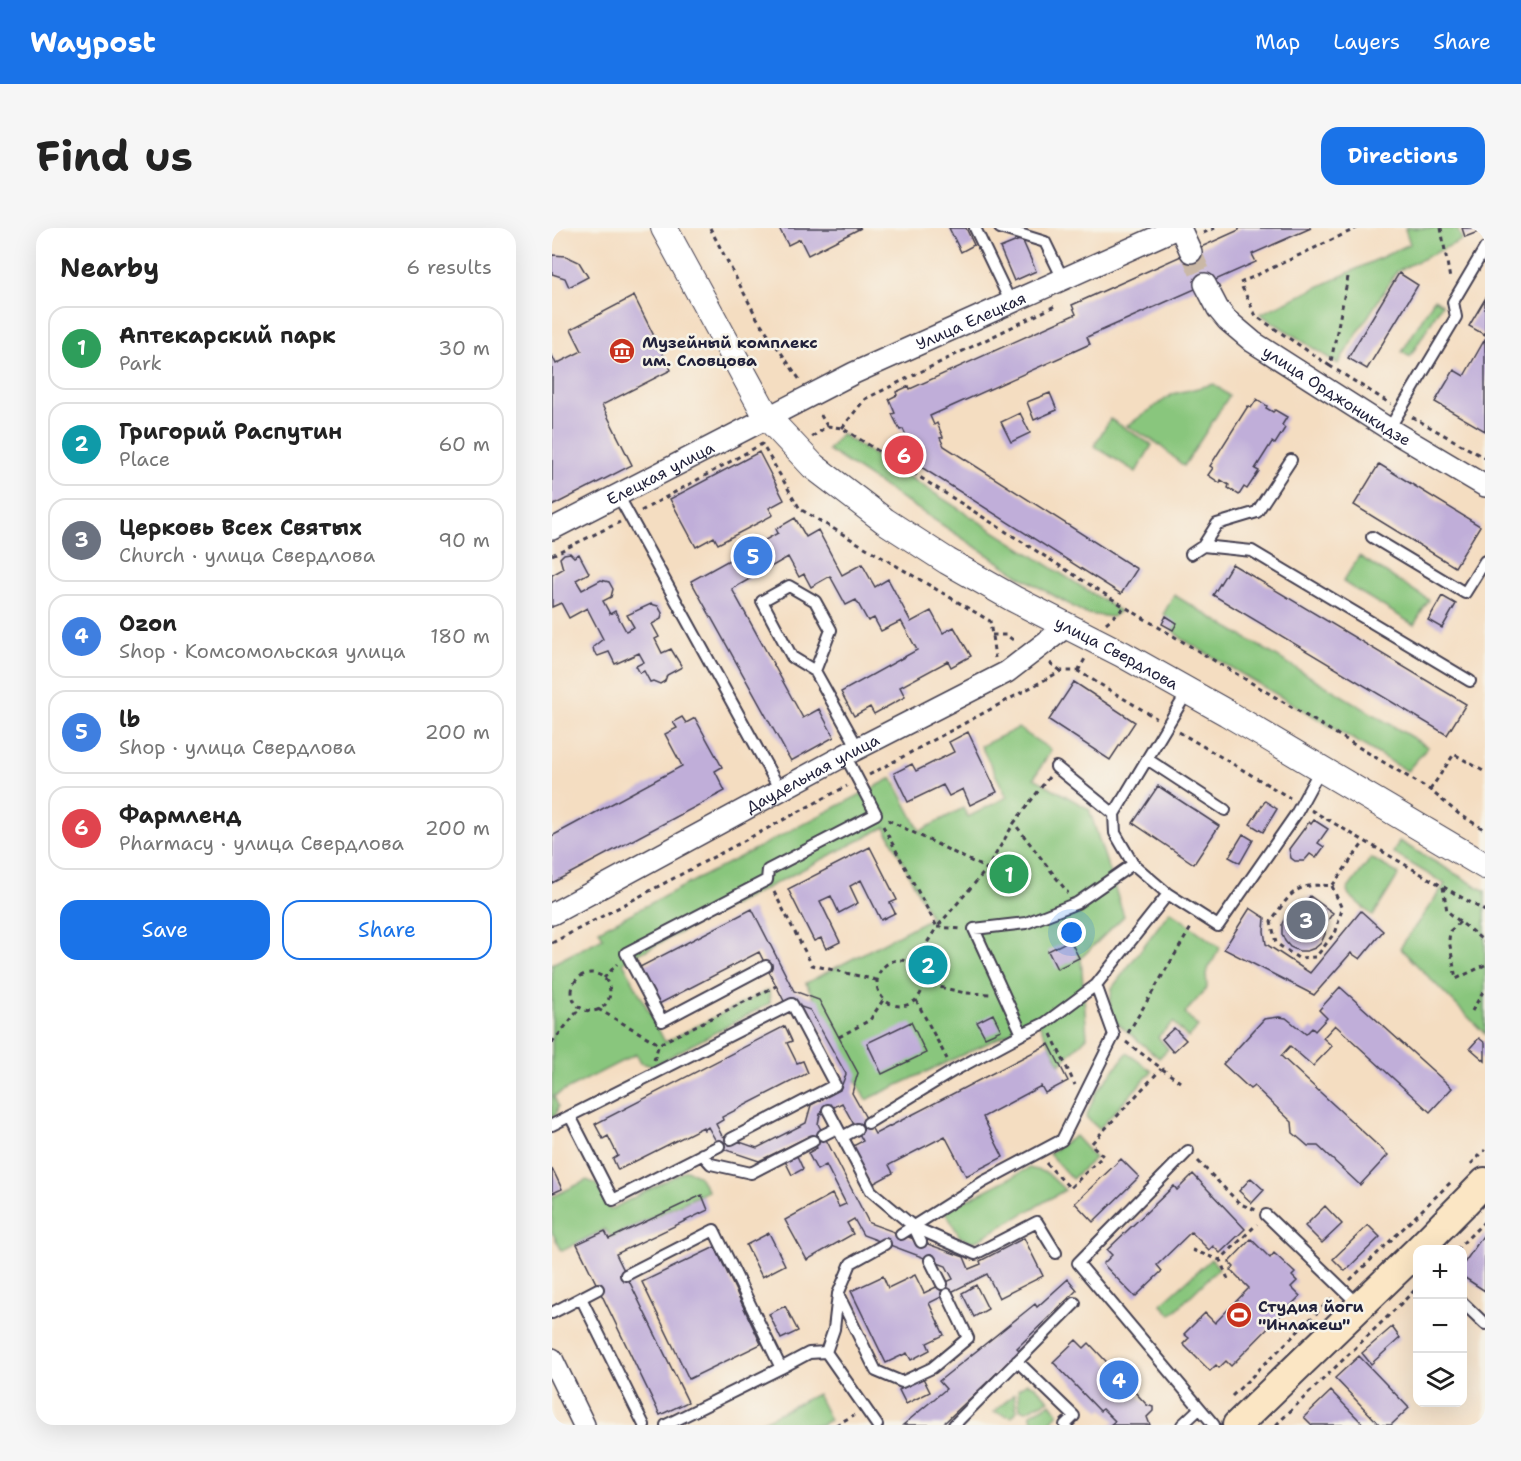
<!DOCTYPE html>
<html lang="en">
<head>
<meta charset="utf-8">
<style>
  :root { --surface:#fff; --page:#f6f6f6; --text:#222; --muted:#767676; --line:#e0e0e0; --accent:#1a73e8 }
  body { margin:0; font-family:"Shantell Sans",sans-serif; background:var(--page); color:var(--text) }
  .controls { position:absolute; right:18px; bottom:18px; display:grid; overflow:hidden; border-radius:12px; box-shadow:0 6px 24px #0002 }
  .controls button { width:54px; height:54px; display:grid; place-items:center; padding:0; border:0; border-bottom:2px solid var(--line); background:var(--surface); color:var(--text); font:30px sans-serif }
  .you { position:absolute; left:520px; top:705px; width:21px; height:21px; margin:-15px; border:4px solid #fff; border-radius:50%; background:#1a73e8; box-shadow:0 0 0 9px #1a73e833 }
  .badge { display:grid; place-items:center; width:39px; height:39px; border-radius:50%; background:var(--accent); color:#fff; font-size:20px; font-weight:700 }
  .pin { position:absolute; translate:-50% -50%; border:3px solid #fff; box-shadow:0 2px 6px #0006 }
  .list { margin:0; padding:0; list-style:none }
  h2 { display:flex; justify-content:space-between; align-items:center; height:78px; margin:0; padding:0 24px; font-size:26px }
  h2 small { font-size:20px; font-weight:400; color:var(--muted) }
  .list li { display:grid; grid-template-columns:39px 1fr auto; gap:18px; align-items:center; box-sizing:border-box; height:84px; margin:0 12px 12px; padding:0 12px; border:2px solid var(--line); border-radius:18px }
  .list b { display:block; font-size:22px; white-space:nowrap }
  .list p { margin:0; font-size:20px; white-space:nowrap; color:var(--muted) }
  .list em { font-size:20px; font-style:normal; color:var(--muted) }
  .actions { display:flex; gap:12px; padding:18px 24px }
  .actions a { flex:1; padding:14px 0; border:2px solid var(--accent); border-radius:18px; text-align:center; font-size:21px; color:var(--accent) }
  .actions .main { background:var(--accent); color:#fff }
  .icon { flex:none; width:33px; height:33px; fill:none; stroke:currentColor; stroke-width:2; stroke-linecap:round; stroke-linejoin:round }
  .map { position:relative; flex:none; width:933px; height:1197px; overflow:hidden; border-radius:18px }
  header { display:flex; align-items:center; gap:36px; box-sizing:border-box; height:84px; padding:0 30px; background:var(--accent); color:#fff }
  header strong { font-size:28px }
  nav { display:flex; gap:33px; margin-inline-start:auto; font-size:21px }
  .intro { display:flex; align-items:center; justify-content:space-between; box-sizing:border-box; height:144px; padding:0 36px }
  h1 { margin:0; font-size:42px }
  .button { padding:15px 27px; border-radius:18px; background:var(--accent); color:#fff; font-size:21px; font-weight:700 }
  main { display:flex; gap:36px; padding:0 36px }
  aside { flex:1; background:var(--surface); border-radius:18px; box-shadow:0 6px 24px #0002 }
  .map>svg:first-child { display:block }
  .green { fill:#89c67d; stroke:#56745c; stroke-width:1.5 }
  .building { fill:#c0aed9 }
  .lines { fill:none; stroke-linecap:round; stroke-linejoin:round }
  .minor-tunnel { stroke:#cab8a6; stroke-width:21; stroke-dasharray:21 10; stroke-linecap:butt }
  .service-casing { stroke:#423e4f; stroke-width:14 }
  .minor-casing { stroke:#423e4f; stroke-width:24 }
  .tertiary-casing { stroke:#423e4f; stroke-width:28 }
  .secondary-casing { stroke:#423e4f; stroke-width:32 }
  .path { stroke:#423e4f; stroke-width:3; stroke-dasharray:4.5 4.5; stroke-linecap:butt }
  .service { stroke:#fff; stroke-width:10 }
  .minor { stroke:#fff; stroke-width:21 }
  .tertiary { stroke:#fff; stroke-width:26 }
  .secondary { stroke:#fbe6c4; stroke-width:28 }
  .labels { text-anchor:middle; stroke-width:5; stroke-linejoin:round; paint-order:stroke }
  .street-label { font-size:16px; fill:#22223b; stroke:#f7f3e8 }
  .poi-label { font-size:16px; font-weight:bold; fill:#22223b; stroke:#f7f3e8; text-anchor:start }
</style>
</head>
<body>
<header>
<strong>Waypost</strong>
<nav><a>Map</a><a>Layers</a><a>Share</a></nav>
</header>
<div class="intro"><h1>Find us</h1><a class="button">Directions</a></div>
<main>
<aside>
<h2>Nearby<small>6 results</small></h2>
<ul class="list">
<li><span class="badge" style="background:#2e9e5b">1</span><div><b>Аптекарский парк</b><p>Park</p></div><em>30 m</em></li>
<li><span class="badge" style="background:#0f9aa8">2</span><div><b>Григорий Распутин</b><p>Place</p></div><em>60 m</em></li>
<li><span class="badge" style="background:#6b7280">3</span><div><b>Церковь Всех Святых</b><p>Church · улица Свердлова</p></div><em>90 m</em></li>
<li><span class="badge" style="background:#3f7fe0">4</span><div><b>Ozon</b><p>Shop · Комсомольская улица</p></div><em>180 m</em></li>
<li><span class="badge" style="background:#3f7fe0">5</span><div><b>lb</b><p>Shop · улица Свердлова</p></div><em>200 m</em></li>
<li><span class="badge" style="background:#e0444e">6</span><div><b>Фармленд</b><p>Pharmacy · улица Свердлова</p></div><em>200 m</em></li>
</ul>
<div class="actions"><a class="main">Save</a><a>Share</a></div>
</aside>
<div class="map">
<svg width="933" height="1197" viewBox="0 0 933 1197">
  <rect width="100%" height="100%" fill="#f7f3e8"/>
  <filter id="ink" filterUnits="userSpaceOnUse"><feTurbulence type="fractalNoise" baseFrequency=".0167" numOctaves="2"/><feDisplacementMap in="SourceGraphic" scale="12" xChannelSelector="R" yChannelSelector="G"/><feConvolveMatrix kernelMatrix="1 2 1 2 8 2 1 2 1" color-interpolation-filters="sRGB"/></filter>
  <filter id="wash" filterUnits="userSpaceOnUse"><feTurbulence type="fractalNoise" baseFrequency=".008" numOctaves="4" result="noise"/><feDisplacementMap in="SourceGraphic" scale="24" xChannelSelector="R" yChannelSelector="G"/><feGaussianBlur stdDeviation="1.35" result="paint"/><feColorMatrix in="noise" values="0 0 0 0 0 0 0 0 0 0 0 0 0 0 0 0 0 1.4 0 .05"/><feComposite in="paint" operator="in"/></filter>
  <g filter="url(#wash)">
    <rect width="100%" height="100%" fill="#f4ddc1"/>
    <path class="green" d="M855 0H905L910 12 845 43 786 136 708 86 858 16 853 1Z
      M882 71 890 76 858 129 850 124Z
      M662 156 677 168 632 238 605 215 575 198 621 166Z
      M558 191 600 217 584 244 542 218Z
      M289 206 568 383 560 389 534 386 471 350 276 222Z
      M807 328 877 372 862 397 791 354Z
      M622 367 876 519 855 543 630 411 620 401 612 385Z
      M466 500 499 522 482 550 537 581 572 688 529 730 535 809 508 836 485 792 314 872 254 755 379 690 333 599 71 734 113 814 217 762 218 775 101 838 89 835 84 826 2 868 6 878 4 887 0 889V736L51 710 47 702 340 550 368 603 411 580 416 589 455 569 429 518Z
      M847 613 933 663V806L848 720 893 656 841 625Z
      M819 630 847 646 821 688 797 667 795 662Z
      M618 683 668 720 654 745 655 760 633 785 646 799 636 810 621 794 606 809 616 821 607 830 563 793 558 776 560 760Z
      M575 825 600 843 547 901 534 889 544 865Z
      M523 908 543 930 520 951 497 926Z
      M477 940 495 945 513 962 422 1014 408 1009 393 983Z
      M134 942 146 947 156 963 59 1009 53 1001 10 1023 0 1004V969L35 952 44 956 58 982Z
      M659 1031 667 1040 619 1087 609 1076Z
      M475 1155 483 1158 497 1172 474 1183 468 1181 466 1161Z
      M265 1166 278 1192 269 1197H208L207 1195Z
      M462 1166 465 1183 460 1189 442 1184Z
      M499 1175 506 1185 497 1197H478L480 1191 478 1186Z"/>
    <g id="blocks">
      <path class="building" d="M227 0H309L256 27 248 11 236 17Z
        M397 0H414L422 17 409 24Z
        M687 0H759L700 26 704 34 535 109 538 116 378 188 382 197 385 195 391 209 388 210 392 218 585 341 569 366 369 239 351 201 348 202 340 186 343 185 337 171 345 167 344 164 357 158 358 161 524 86 520 77 687 2Z
        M910 0H925L926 4 913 9Z
        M470 11 484 43 462 53 448 20Z
        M0 27 14 28 27 34 36 49 17 59 13 50 0 46Z
        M847 45 866 57 815 141 796 130Z
        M82 68 119 142 50 177 80 237 0 278V127L4 136 30 123 19 101Z
        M933 71V107L917 98Z
        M933 111V203L883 174 902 142 912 148Z
        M498 165 505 182 482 192 475 174Z
        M705 171 715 178 714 180 721 184 723 182 735 189 730 197 733 200 723 216 720 214 703 241 707 243 695 261 692 259 687 267 676 260 677 257 669 252 668 255 656 247 661 240 658 238 696 178 699 180Z
        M468 185 478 205 459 214 449 194Z
        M207 224 232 272 217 280 221 287 166 316 162 309 144 319 118 271Z
        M827 236 928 298 903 339 802 277Z
        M243 290 254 309 266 302 290 347 310 336 323 359 336 351 359 394 379 383 391 405 402 399 419 428 399 439 396 433 348 459 353 469 322 486 318 479 302 488 289 464 365 422 349 393 329 403 322 390 316 393 304 372 294 377 278 348 259 359 252 346 247 349 236 329 180 361 251 490 267 481 282 509 239 533 139 353 226 305 224 301Z
        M18 325 22 329 27 326 37 345 24 352 30 362 49 352 57 354 61 361 59 369 51 373 58 386 63 383 74 403 82 399 75 387 99 376 106 378 110 385 109 391 100 396 107 409 103 411 110 425 119 421 130 439 115 447 113 453 108 456 101 453 98 454 92 443 88 445 84 438 92 434 87 425 63 436 57 424 46 428 42 424 41 419 51 411 35 380 17 390 9 375 0 379V347L11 341 8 330 12 326Z
        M680 336 914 476 895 507 661 367Z
        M890 368 904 376 890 400 876 392Z
        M614 388 625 395 621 402 610 396Z
        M522 454 583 494 558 532 497 492Z
        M130 489 134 495 143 490 170 539 163 543 173 563 0 655V608L130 538 113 506 125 500 121 494Z
        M416 504 445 564 418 577 411 561 397 568 391 557 356 574 342 545 360 536 364 543 402 524 397 514Z
        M606 558 667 598 642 636 581 595Z
        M713 573 725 581 711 604 698 596Z
        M762 592 776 601 766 615 772 619 764 630 758 626 752 633H743L739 630 737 621 757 594 759 596Z
        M691 606 701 612 688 635 677 629Z
        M318 619 345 672 338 675 343 685 329 692 309 652 298 658 306 675 287 685 279 668 268 673 288 714 274 721 269 710 262 713 236 661Z
        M758 668 781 685 773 696V706L769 715 763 720 755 723H747L738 719 733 713 730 706V696L734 688 740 682 750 679Z
        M698 680 713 690 712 703 714 716 758 745 809 683 831 703 808 731 799 725 762 767 672 721Z
        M200 681 242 763 267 772 306 845 300 865 323 906 497 816 516 853 493 865 489 858 431 889 451 929 414 948 393 908 337 937 341 945 319 957 299 919 311 913 290 875 268 886 266 896 317 995 412 1029 417 1041 429 1036 428 1033 472 1010 491 1048 447 1070 435 1046 377 1075 392 1107 375 1115 378 1122 359 1132 355 1125 334 1135 299 1063 331 1048 336 1060 363 1047 372 1065 401 1051 394 1038 311 1007 302 991 295 995 301 1006 255 1032 233 992 280 966 287 979 294 976 274 937 265 942 256 925 265 920 258 908 207 933 168 920 156 899 152 902 151 899 66 942 61 931 66 928 56 908 51 911 43 896 233 798 240 813 235 815 245 835 251 833 256 845 170 889 171 892 164 896 170 908 205 920 254 895 259 877 288 862 294 846 258 782 232 773 207 724 105 777 86 740Z
        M518 712 527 730 505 741 496 723Z
        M788 759 900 860 878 884 783 797 771 810 780 818 761 838 738 818 729 828 836 927 808 957 766 918H756L741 905 740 894 702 858 698 861 671 836 712 791 727 789 734 790 754 806 760 800 763 803 775 790 767 782Z
        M441 786 449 802 433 809 425 794Z
        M359 794 374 825 330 846 315 815Z
        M622 800 634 812 621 824 610 811Z
        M927 810 933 815V833L918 820Z
        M245 928 251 941 240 947 233 933Z
        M569 931 587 949 541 994 523 975Z
        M0 940 10 961 1 965 0 964Z
        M641 946 693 1001 668 1025 661 1018 657 1022 639 1004 605 1037 610 1043 583 1069 551 1036 560 1027 555 1022 622 958 625 962Z
        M699 950 712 962 700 975 687 963Z
        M150 967 156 982 64 1026 136 1174 108 1187 25 1016 53 1003 57 1011Z
        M773 978 790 996 770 1015 753 998Z
        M816 997 828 1009 793 1043 781 1031Z
        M217 1005 233 1037 210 1049 194 1017Z
        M933 1005V1063L910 1048V1038Z
        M699 1011 718 1030 722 1025 743 1045 740 1048 745 1053 739 1059 748 1068 679 1138 674 1133 667 1140 664 1137 658 1143 631 1116 637 1110 632 1106 653 1085 663 1095 697 1060 679 1042 682 1039 677 1034Z
        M163 1019 209 1116 137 1151 90 1054Z
        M516 1051 525 1062 465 1120 468 1123 390 1197H351L394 1161 387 1153 483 1076 485 1079Z
        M424 1057 436 1081 422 1089 410 1065Z
        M233 1078 246 1103 229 1111 217 1086Z
        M840 1099 848 1110 819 1136 810 1125Z
        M524 1112 532 1120 537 1115 595 1177 601 1179V1183L595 1189 598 1197H558L563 1193 551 1181 548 1183 501 1134Z
        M807 1128 857 1180 839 1197H828L783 1150Z
        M371 1150 378 1164 354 1176 347 1162Z
        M779 1163 812 1197H760L752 1189Z"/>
    </g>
  </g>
  <g filter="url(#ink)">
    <use href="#blocks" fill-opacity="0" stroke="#423e4f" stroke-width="1.5"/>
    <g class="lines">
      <path class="minor-tunnel" d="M639 24 653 56"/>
      <g class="service-casing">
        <path id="service" d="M423 0 459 75
          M448 0 493 14 511 51
          M837 201 904 89 901 74 933 20
          M66 267 228 562
          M820 309 913 365 933 333
          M651 318 700 323 918 453
          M639 326 651 318 665 296 705 284 739 232
          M263 443 279 402 263 373 237 358 210 373 240 429 263 443 306 520
          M595 531 673 582
          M504 539 562 586
          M616 666 581 636 563 605 562 586 636 463
          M214 738 110 793 74 725 215 652 216 642 324 586 293 527
          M470 806 493 795 544 757
          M276 882 319 963 362 999 369 1014
          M18 888 61 972 167 918
          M316 895 401 843 470 806 422 701 474 695 525 675 581 636
          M0 897 240 776 283 857 179 911
          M271 907 285 900
          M290 909 305 901
          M636 923 526 1035 662 1197
          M150 926 159 936 199 945 261 913
          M714 987 807 1077
          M362 999 423 1026 485 994 504 1025
          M349 1006 431 954 510 912 562 807 544 757 616 666 666 698 744 586 769 540
          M333 1016 299 1035 286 1066 324 1143 350 1154 380 1140 416 1110 395 1066
          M378 1032 390 1056
          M74 1047 162 1002 229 1140 114 1197
          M29 1070 92 1197
          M910 1074 933 1096
          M0 1085 46 1061
          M274 1124 325 1197
          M274 1124 282 1101 286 1066
          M465 1133 522 1188 513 1197
          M229 1140 257 1125 274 1124
          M402 1197 523 1075
          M630 1197 647 1181"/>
      </g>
      <g class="minor-casing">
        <g id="minor">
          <path d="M628 0 639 24"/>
          <path id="s1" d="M653 56 666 81 675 92 701 114 837 201 933 258"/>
          <path id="s2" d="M0 301 302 145 625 0"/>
          <path id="s3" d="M0 686 293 527 455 444 515 398"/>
          <path d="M0 1131 32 1197"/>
        </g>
      </g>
      <g class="tertiary-casing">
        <g id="tertiary">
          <path id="s4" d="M112 0 215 189 261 238 333 293 395 333 462 371 570 426 675 485 933 638"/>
        </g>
      </g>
      <g class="secondary-casing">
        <path id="secondary" d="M866 1022 933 954
          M685 1197 866 1022"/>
      </g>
      <path class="path" d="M158 0 205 90 248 152
        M889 0 898 51
        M651 5 663 0
        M796 49 778 138 839 176
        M778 138 704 88 688 55 805 0
        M860 189 933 230
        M275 198 290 200 573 379
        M290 200 313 171 505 77
        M260 209 275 198 267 184
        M89 283 210 216 248 281 438 393 443 430
        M0 327 68 294
        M554 395 573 379 878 562 907 586 933 602
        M440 407H454L464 414
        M498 435 509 443
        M526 443 534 429
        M627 504 738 570
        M317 547 509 443H526L604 490
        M497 549 462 595 516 665
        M878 562 902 526 933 544
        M759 582 933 683
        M336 592 435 641
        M331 598 385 699 435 641 462 595
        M780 658 790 681 784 703 764 729 746 730 724 715 719 693C739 665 743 654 780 658L812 614
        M891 659 895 683 933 714
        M222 664 260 737 324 752
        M908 694 898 703 897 712 904 751 933 737
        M0 715 295 558
        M325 755a23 23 0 1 1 46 0a23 23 0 1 1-46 0Z
        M361 737 385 699 411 701
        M20 764a19 19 0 1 1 38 0a19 19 0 1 1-38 0Z
        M52 750 65 736
        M371 755 413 765 439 766
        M364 772 395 831
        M46 781 107 816 224 758
        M920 783 933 760
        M576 805 640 698
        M499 806 523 857
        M287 809 318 792 331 772
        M574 814 628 854
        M0 815 28 780
        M102 832 107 816
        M646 933 688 976 704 982
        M494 935 518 960 551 928 539 916 609 841
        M919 936 933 922
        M640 1022 668 1032
        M904 1022 933 993
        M676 1051 668 1032 705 996
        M798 1052 901 952
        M680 1168 780 1070
        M284 1197 302 1187
        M724 1197 866 1059"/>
      <use href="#service" class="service"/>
      <use href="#minor" class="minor"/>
      <use href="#tertiary" class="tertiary"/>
      <use href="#secondary" class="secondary"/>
    </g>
  </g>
  <defs>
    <g id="museum-disc" transform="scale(1.35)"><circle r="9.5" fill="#c8321e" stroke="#f7f3e8"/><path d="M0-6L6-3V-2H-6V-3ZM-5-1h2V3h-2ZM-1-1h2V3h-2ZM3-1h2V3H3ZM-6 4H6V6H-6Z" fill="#fff"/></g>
    <g id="stadium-disc" transform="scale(1.35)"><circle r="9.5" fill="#c8321e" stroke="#f7f3e8"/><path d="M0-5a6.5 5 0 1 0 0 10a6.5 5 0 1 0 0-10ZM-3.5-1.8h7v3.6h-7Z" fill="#fff"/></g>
  </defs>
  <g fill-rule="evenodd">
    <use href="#museum-disc" x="70" y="123"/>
    <use href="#stadium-disc" x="687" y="1087"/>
  </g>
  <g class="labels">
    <g class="street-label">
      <text dy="6" stroke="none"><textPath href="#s2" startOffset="468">Улица Елецкая</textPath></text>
      <text dy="6" stroke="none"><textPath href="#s1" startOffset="176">улица Орджоникидзе</textPath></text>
      <text dy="6" stroke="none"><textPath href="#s2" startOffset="122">Елецкая улица</textPath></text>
      <text dy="6" stroke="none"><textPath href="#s4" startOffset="640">улица Свердлова</textPath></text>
      <text dy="6" stroke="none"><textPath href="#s3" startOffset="296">Даудельная улица</textPath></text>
    </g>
    <g class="poi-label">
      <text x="90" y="120">Музейный комплекс<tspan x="90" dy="18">им. Словцова</tspan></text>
      <text x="706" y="1084">Студия йоги<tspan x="706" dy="18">"Инлакеш"</tspan></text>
    </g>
  </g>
</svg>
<div class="controls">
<button>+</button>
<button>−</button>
<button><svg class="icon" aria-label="layers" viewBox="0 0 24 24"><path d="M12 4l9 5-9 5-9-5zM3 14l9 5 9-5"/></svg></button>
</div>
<div class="you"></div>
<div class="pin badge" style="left:457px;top:646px;background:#2e9e5b">1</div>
<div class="pin badge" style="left:376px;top:737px;background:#0f9aa8">2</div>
<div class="pin badge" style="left:754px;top:692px;background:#6b7280">3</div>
<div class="pin badge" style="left:567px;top:1152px;background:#3f7fe0">4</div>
<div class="pin badge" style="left:201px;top:328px;background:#3f7fe0">5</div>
<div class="pin badge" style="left:352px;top:227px;background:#e0444e">6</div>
</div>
</main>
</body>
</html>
